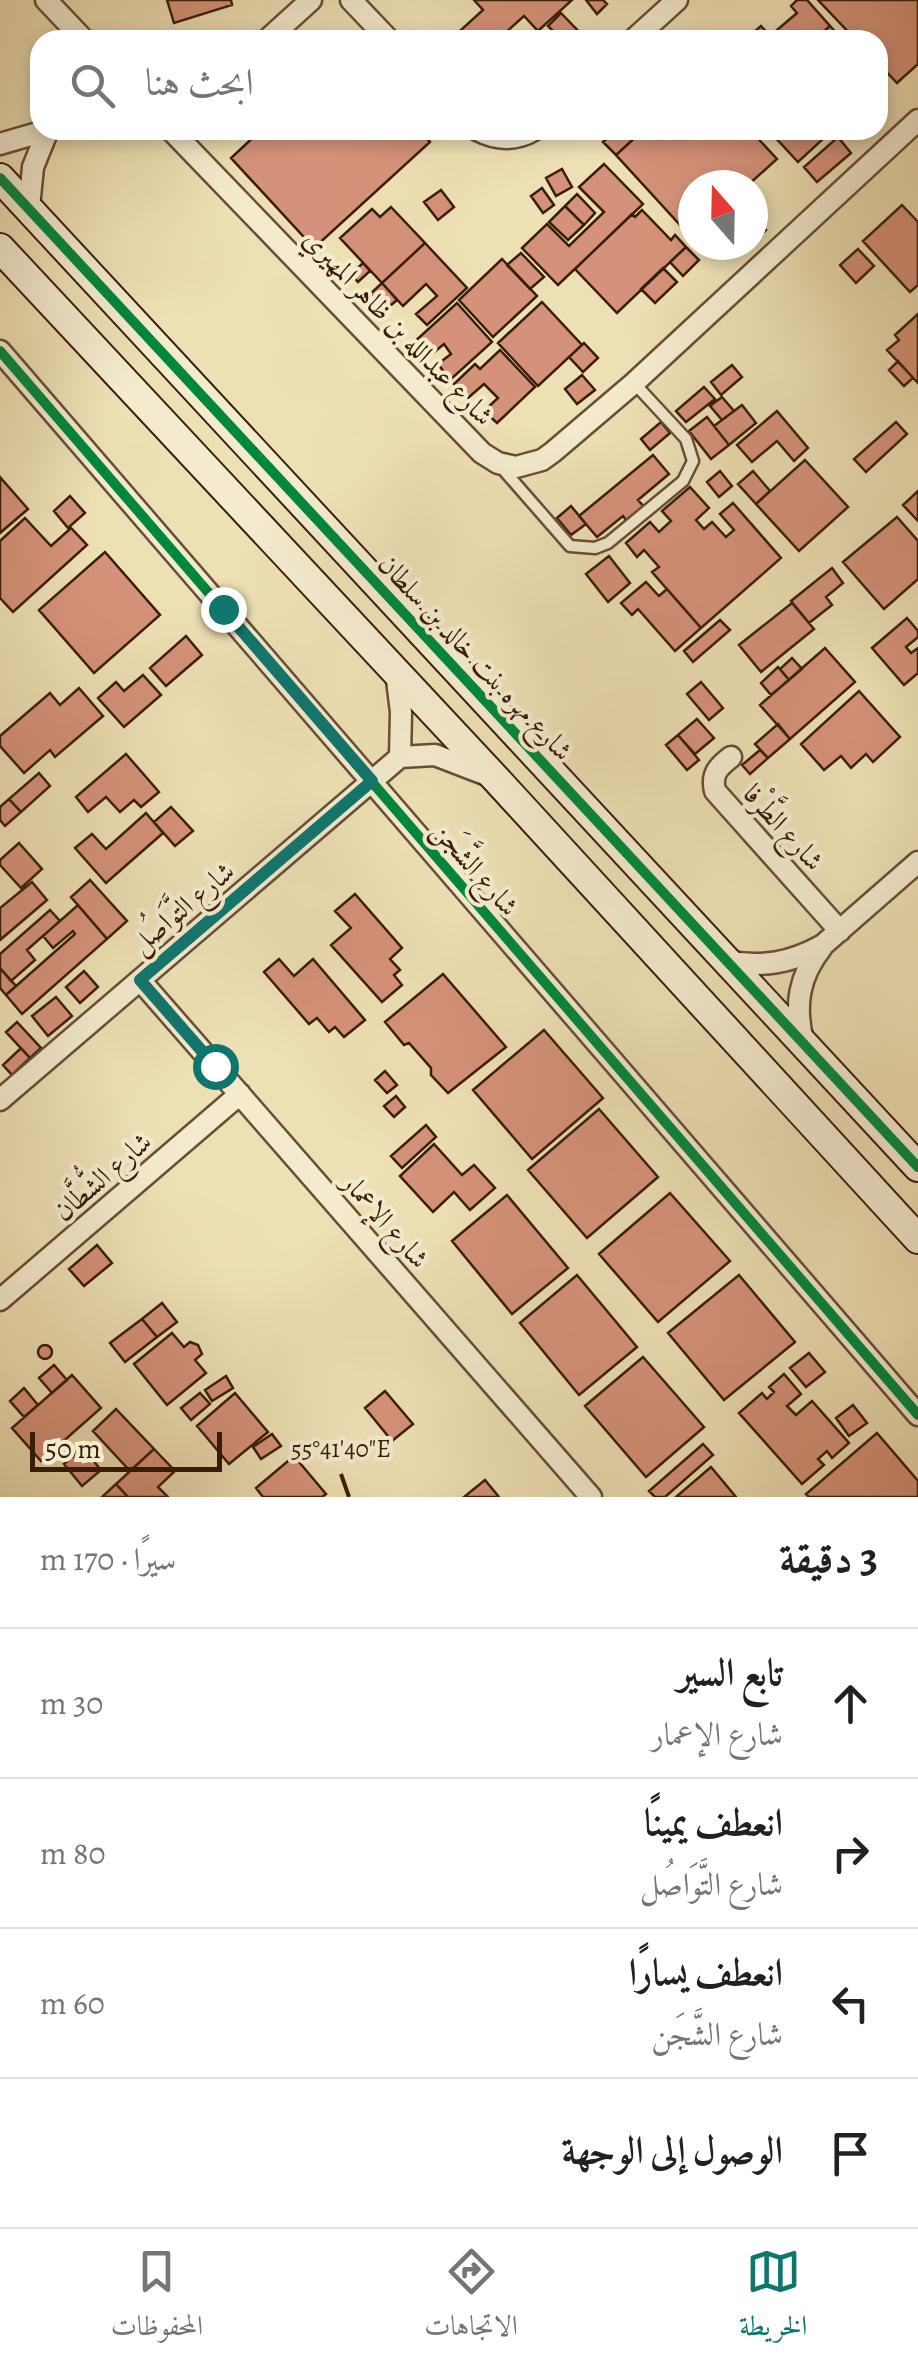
<!DOCTYPE html>
<html lang="ar">
<head>
<meta charset="utf-8">
<style>
  :root { --surface:#fff; --page:#f2f2f2; --text:#202124; --muted:#757577; --line:#e0e0e0; --accent:#0f766e }
  body { margin:0; font-family:Alegreya,Amiri,serif; background:var(--page); color:var(--text); direction:rtl }
  .compass { position:absolute; left:678px; top:170px; width:90px; height:90px; border-radius:50%; background:var(--surface); box-shadow:0 5px 15px #0003; rotate:340deg }
  .scale { position:absolute; left:30px; bottom:25px; width:192px; box-sizing:border-box; padding-left:10px; border:5px solid #3a1d09; border-top:0; font-size:28px; line-height:35px; white-space:nowrap; color:#3a1d09; -webkit-text-stroke:8px #f4ebcf; paint-order:stroke }
  .stop { position:absolute; width:30px; height:30px; margin:-22px; border:8px solid #0f766e; border-radius:50%; background:#fff }
  .stop.end { background:#0f766e; border-color:#fff; box-shadow:0 2px 10px #0008 }
  .list { margin:0; padding:0; list-style:none }
  h2 { display:flex; justify-content:space-between; align-items:center; height:130px; margin:0; padding:0 40px; font-size:42px }
  h2 small { font-size:32px; font-weight:400; color:var(--muted) }
  .list li { display:grid; grid-template-columns:65px 1fr auto; gap:30px; align-items:center; box-sizing:border-box; height:150px; padding:0 40px; border-top:2px solid var(--line) }
  .list b { display:block; font-size:38px; white-space:nowrap }
  .list p { margin:0; font-size:32px; white-space:nowrap; color:var(--muted) }
  .list em { font-size:32px; font-style:normal; color:var(--muted) }
  .icon { flex:none; width:55px; height:55px; fill:none; stroke:currentColor; stroke-width:2; stroke-linecap:round; stroke-linejoin:round }
  .map { position:relative; flex:none; width:918px; height:1497px; overflow:hidden; direction:ltr }
  .search { position:absolute; background:var(--surface); box-shadow:0 5px 15px #0003; left:30px; right:30px; top:30px; height:110px; display:flex; align-items:center; gap:25px; box-sizing:border-box; padding:0 35px; border-radius:30px; color:var(--muted); font-size:38px }
  .sheet { height:730px; background:var(--surface) }
  nav { display:flex; justify-content:space-around; align-items:center; box-sizing:border-box; height:140px; border-top:2px solid var(--line); background:var(--surface); font-size:28px; color:var(--muted) }
  nav a { display:grid; justify-items:center; gap:5px }
  nav .on { color:var(--accent) }
  .map>svg:first-child { display:block }
  .building { fill:#d5927a; stroke:#3a1d09; stroke-width:2.5 }
  .lines { fill:none; stroke-linecap:round; stroke-linejoin:round }
  .lane-casing { stroke:#674e34; stroke-width:15 }
  .street-casing { stroke:#674e34; stroke-width:25 }
  .secondary-casing { stroke:#3a1d09; stroke-width:32 }
  .lane { stroke:#f4ebcf; stroke-width:10 }
  .street { stroke:#f4ebcf; stroke-width:20 }
  .secondary { stroke:#f4ebcf; stroke-width:28 }
  .cycleway-casing { stroke:#f4ebcf; stroke-width:16 }
  .cycleway { stroke:#00873e; stroke-width:10 }
  .route { stroke:#0f766e; stroke-width:12 }
  .ticks { fill:none; stroke:#3a1d09; stroke-width:4 }
  .labels { text-anchor:middle; stroke-width:8; stroke-linejoin:round; paint-order:stroke }
  .street-label { font-size:28px; fill:#3a1d09; stroke:#f4ebcf }
  .ticks-label { font-size:25px; text-anchor:middle; fill:#3a1d09; stroke:#f4ebcf; stroke-width:8; stroke-linejoin:round; paint-order:stroke }
</style>
</head>
<body>
<div class="map">
<svg width="918" height="1497" viewBox="0 0 918 1497">
  <rect width="100%" height="100%" fill="#eee0b5"/>
  <filter id="stains"><feTurbulence type="fractalNoise" baseFrequency=".002" numOctaves="4"/><feColorMatrix values="0 0 0 0 .2 0 0 0 0 .09 0 0 0 0 .02 0 0 0 .5 -.17"/></filter>
  <radialGradient id="worn" r=".72"><stop offset=".6" stop-color="#630" stop-opacity="0"/><stop offset="1" stop-color="#630" stop-opacity=".3"/></radialGradient>
  <path class="building" d="M167 0H231L232 5 174 23Z
    M474 0H572L538 31 524 16 504 34 510 40H450L483 10Z
    M586 0H603L607 4 597 14Z
    M797 0H807L830 26 814 40H745L761 26 770 36 797 13 791 6Z
    M818 0H918V64L897 83 878 63V40H856Z
    M561 13 584 37 581 40H562L548 26Z
    M830 26 843 40H814Z
    M261 130H419L430 142 314 248 231 158Z
    M616 130H631L637 136 616 155 603 142Z
    M643 130H750L777 159 748 185H693L691 237 616 155Z
    M778 130H815L823 139 798 162 773 135Z
    M838 137 851 153 817 182 804 167Z
    M604 164 643 204 558 285 522 248 547 224 569 246 604 212 579 187Z
    M562 169 572 187 556 196 546 178Z
    M542 188 554 205 543 213 531 196Z
    M441 190 454 207 438 220 424 202Z
    M577 194 595 213 584 225 565 206Z
    M902 205 918 222V285L910 292 863 241Z
    M565 206 584 225 568 240 549 222Z
    M391 207 425 243 382 283 340 238 372 209 380 217Z
    M642 210 671 240 675 235 686 247 617 313 575 269 632 214 635 217Z
    M753 215 766 230 753 242Z
    M425 243 467 288 427 325 416 314 437 296 426 284 403 306 382 283Z
    M686 247 699 260 683 276 670 262Z
    M858 249 874 266 856 283 840 265Z
    M521 253 544 277 530 289 507 265Z
    M502 259 537 296 493 337 459 300Z
    M363 263 370 271 358 282 351 274Z
    M663 268 677 282 655 303 641 289Z
    M382 283 397 300 385 310 370 294Z
    M542 302 582 345 538 386 498 343Z
    M457 303 492 342 450 380 438 364 451 354 444 344 427 358 413 343Z
    M918 314V383L887 350 899 340 895 335Z
    M584 343 598 358 583 372 569 357Z
    M500 350 535 387 497 423 484 411 498 398 484 384 468 398 454 384 475 364 480 369Z
    M898 361 913 378 904 386 889 370Z
    M732 365 742 377 721 395 711 382Z
    M582 375 595 390 577 404 565 389Z
    M704 387 715 399 686 422 676 411Z
    M722 397 734 411 722 420 710 406Z
    M742 405 756 423 729 445 714 426Z
    M777 411 808 448 794 461 777 441 752 462 737 445Z
    M707 417 729 445 711 459 689 431Z
    M661 422 670 433 650 450 641 439Z
    M896 422 907 434 866 472 854 459Z
    M653 455 669 474 638 500 645 508 628 523 623 516 597 537 579 516Z
    M805 460 848 507 799 551 756 504Z
    M720 471 732 486 719 497 707 482Z
    M753 471 770 491 756 504 738 484Z
    M0 477 28 509 0 533Z
    M690 487 709 508 696 520 704 529 712 522 726 537 734 530 720 514 733 503 781 558 701 628 652 572 659 567 644 550 637 557 626 543 650 522 659 532 671 521 662 511Z
    M918 491V521L903 505Z
    M70 496 85 513 68 528 54 511Z
    M571 506 586 524 571 535 557 518Z
    M897 517 918 541V579L884 609 843 562Z
    M25 518 51 546 71 528 87 545 13 612 0 598V541Z
    M105 552 160 615 94 673 39 610Z
    M609 556 630 583 608 602 586 574Z
    M832 568 843 583 826 597 832 605 809 623 791 601Z
    M646 582 659 596 667 589 701 628 675 651 638 609 632 615 621 603Z
    M792 603 814 629 761 672 739 645Z
    M907 618 918 631V637L906 647 911 653 918 648V673L904 685 872 648Z
    M720 620 730 630 693 662 684 651Z
    M186 636 202 655 166 686 150 668Z
    M825 648 855 682 790 739 760 705Z
    M792 658 802 669 789 680 780 669Z
    M778 667 789 680 771 695 761 683Z
    M143 675 161 695 124 727 98 698 116 682 124 691Z
    M701 682 723 708 709 720 687 694Z
    M79 688 103 716 55 757 50 750 24 773 0 746V736L50 693 60 705Z
    M859 691 900 737 873 762 866 754 851 768 841 756 824 770 801 744Z
    M697 719 714 738 695 754 678 735Z
    M778 724 790 739 768 758 755 744Z
    M678 735 699 760 687 770 666 745Z
    M760 750 768 758 750 774 742 765Z
    M126 754 159 792 141 807 134 800 120 812 106 797 88 812 76 797Z
    M39 773 50 786 21 812 9 799Z
    M9 799 21 812 5 826 0 820V807Z
    M171 807 193 831 175 846 154 822Z
    M146 813 163 833 106 883 75 848 92 834 106 849Z
    M19 843 42 869 21 888 0 865V860Z
    M90 880 127 921 107 939 71 897Z
    M32 882 47 900 0 940V908Z
    M355 894 402 948 390 959 400 970 394 975 402 985 382 1002 331 945 351 928 335 911Z
    M78 905 107 939 22 1014 6 995 75 934 73 931 53 948 43 936Z
    M50 910 60 921 27 950 35 960 11 981 0 968V954Z
    M279 959 294 976 313 959 365 1020 344 1037 335 1027 329 1032 317 1018 309 1024 264 972Z
    M0 968 16 986 6 995 0 988Z
    M84 971 98 987 80 1003 66 987Z
    M443 974 506 1047 448 1093 431 1075V1068L409 1043 404 1045 385 1022Z
    M56 997 72 1016 48 1036 32 1016Z
    M17 1022 41 1048 30 1058 6 1032Z
    M544 1030 603 1098 532 1159 473 1090Z
    M21 1048 30 1058 12 1075 3 1065Z
    M385 1071 397 1085 387 1093 375 1080Z
    M396 1096 405 1107 394 1117 384 1106Z
    M599 1109 658 1177 587 1238 528 1170Z
    M426 1125 436 1137 402 1168 391 1156Z
    M434 1144 462 1175 474 1165 495 1188 470 1210 454 1192 433 1212 400 1176Z
    M670 1193 730 1261 658 1322 599 1254Z
    M507 1195 568 1268 512 1314 452 1241Z
    M97 1245 112 1263 84 1286 69 1269Z
    M577 1275 637 1347 579 1395 520 1323Z
    M739 1275 795 1342 724 1400 668 1333Z
    M162 1303 177 1322 157 1337 142 1319Z
    M142 1319 157 1337 125 1362 110 1343Z
    M172 1333 184 1347 190 1342 198 1345 202 1354 195 1360 206 1373 167 1405 134 1364Z
    M38 1352a7 7 0 1 1 14 0a7 7 0 1 1-14 0Z
    M809 1353 825 1372 806 1387 790 1368Z
    M643 1357 704 1427 646 1477 585 1406Z
    M54 1365 67 1380 52 1393 39 1378Z
    M784 1374 801 1394 787 1406 796 1415 812 1401 849 1443 832 1458 827 1451 818 1459 824 1465 802 1484 739 1413 762 1393 767 1399 774 1392 769 1387Z
    M72 1375 101 1408 41 1461 12 1428Z
    M226 1376 233 1388 212 1401 205 1390Z
    M24 1388 38 1405 24 1417 10 1401Z
    M385 1391 413 1424 392 1441 365 1408Z
    M200 1393 210 1404 191 1420 181 1408Z
    M235 1393 268 1432 229 1464 197 1426Z
    M853 1405 867 1423 849 1436 836 1418Z
    M116 1409 154 1449 130 1471 93 1431Z
    M877 1433 918 1481V1497H809L806 1494Z
    M272 1434 281 1446 261 1459 253 1447Z
    M703 1444 713 1455 665 1497H655L649 1491Z
    M83 1448 101 1470 82 1486 64 1464Z
    M154 1449 175 1471 158 1487 168 1497H128L116 1484Z
    M294 1456 326 1494 322 1497H263L256 1488Z
    M711 1467 736 1497H676Z
    M485 1480 499 1497H464Z
    M116 1484 128 1497H102Z"/>
  <g class="lines">
    <g class="lane-casing">
      <path id="lane" d="M501 467 570 546 595 548 608 543 683 481 693 461 686 439 634 383"/>
    </g>
    <g class="street-casing">
      <path id="street" d="M46 0 84 40
        M351 0 389 40
        M267 40 311 0
        M633 40 677 0
        M171 130 482 453 498 463 516 467 542 460 553 452 634 383 918 120
        M477 130C496 140 515 141 534 130
        M0 144 48 130
        M29 207 33 167 48 130
        M0 351 918 1415
        M396 672 401 712 400 757
        M731 757C718 767 711 774 715 791L840 931
        M726 961C762 968 791 963 823 945L918 862
        M140 980 591 1497
        M803 1041C794 1005 799 976 822 947
        M0 1100 400 757 435 755 487 775
        M0 1300 240 1094"/>
    </g>
    <g class="secondary-casing">
      <path id="secondary" d="M0 178 918 1167
        M0 248 496 779 918 1239"/>
    </g>
    <use href="#lane" class="lane"/>
    <use href="#street" class="street"/>
    <use href="#secondary" class="secondary"/>
    <g class="cycleway-casing">
      <path id="cycleway" d="M0 178 918 1167
        M0 351 918 1415"/>
    </g>
    <use href="#cycleway" class="cycleway"/>
  </g>
  <g class="lines">
    <path class="route" d="M215 1066 140 980 372 781 223 609"/>
  </g>
  <path class="ticks" d="M341 1474 349 1497"/>
  <g class="labels">
    <g class="street-label">
      <text transform="translate(399 327) rotate(46)" y="10">شارع عبدالله بن ظاهر المهيري</text>
      <text transform="translate(476 657) rotate(47)" y="10">شارع مهره بنت خالد بن سلطان</text>
      <text transform="translate(784 827) rotate(48)" y="10">شارع الطَّرْفا</text>
      <text transform="translate(476 868) rotate(49)" y="10">شارع الشَّجَن</text>
      <text transform="translate(182 907) rotate(-40)" y="10">شارع التَّوَاصُل</text>
      <text transform="translate(102 1176) rotate(-41)" y="10">شارع الشُّطَّان</text>
      <text transform="translate(386 1220) rotate(49)" y="10">شارع الإعمار</text>
    </g>
  </g>
  <g class="ticks-label">
    <text x="341" y="1457">55°41'40"E</text>
  </g>
  <rect width="100%" height="100%" filter="url(#stains)"/>
  <rect width="100%" height="100%" fill="url(#worn)"/>
</svg>
<svg class="compass" viewBox="-18 -18 36 36"><path d="M0-13l5 13h-10z" fill="#e53935"/><path d="M0 13l5-13h-10z" fill="#757577"/></svg>
<div class="scale">50 m</div>
<div class="stop" style="left:215px;top:1066px"></div>
<div class="stop end" style="left:223px;top:609px"></div>
<div class="search"><svg class="icon" aria-label="search" viewBox="0 0 24 24"><circle cx="10" cy="10" r="6"/><path d="M15 15l6 6"/></svg>ابحث هنا</div>
</div>
<section class="sheet">
<h2>3 دقيقة<small>سيرًا · 170 m</small></h2>
<ul class="list">
<li><svg class="icon" aria-label="ahead" viewBox="0 0 24 24"><path d="M12 20V5M6 11l6-6 6 6"/></svg><div><b>تابع السير</b><p>شارع الإعمار</p></div><em>30 m</em></li>
<li><svg class="icon" aria-label="right" viewBox="0 0 24 24"><path d="M7 20v-9h11M14 6l5 5-5 5"/></svg><div><b>انعطف يمينًا</b><p>شارع التَّوَاصُل</p></div><em>80 m</em></li>
<li><svg class="icon" aria-label="left" viewBox="0 0 24 24"><path d="M17 20v-9H6M10 6l-5 5 5 5"/></svg><div><b>انعطف يسارًا</b><p>شارع الشَّجَن</p></div><em>60 m</em></li>
<li><svg class="icon" aria-label="arrive" viewBox="0 0 24 24"><path d="M6 21V4h12l-3 4 3 4H6"/></svg><div><b>الوصول إلى الوجهة</b></div></li>
</ul>
</section>
<nav>
<a class="on"><svg class="icon" aria-label="map" viewBox="0 0 24 24"><path d="M3 6l6-2 6 2 6-2v14l-6 2-6-2-6 2zM9 4v14M15 6v14"/></svg>الخريطة</a>
<a><svg class="icon" aria-label="directions" viewBox="0 0 24 24"><path d="M12 3l9 9-9 9-9-9zM9 14v-3h6M13 9l2 2-2 2"/></svg>الاتجاهات</a>
<a><svg class="icon" aria-label="saved" viewBox="0 0 24 24"><path d="M7 4h10v16l-5-4-5 4z"/></svg>المحفوظات</a>
</nav>
</body>
</html>
